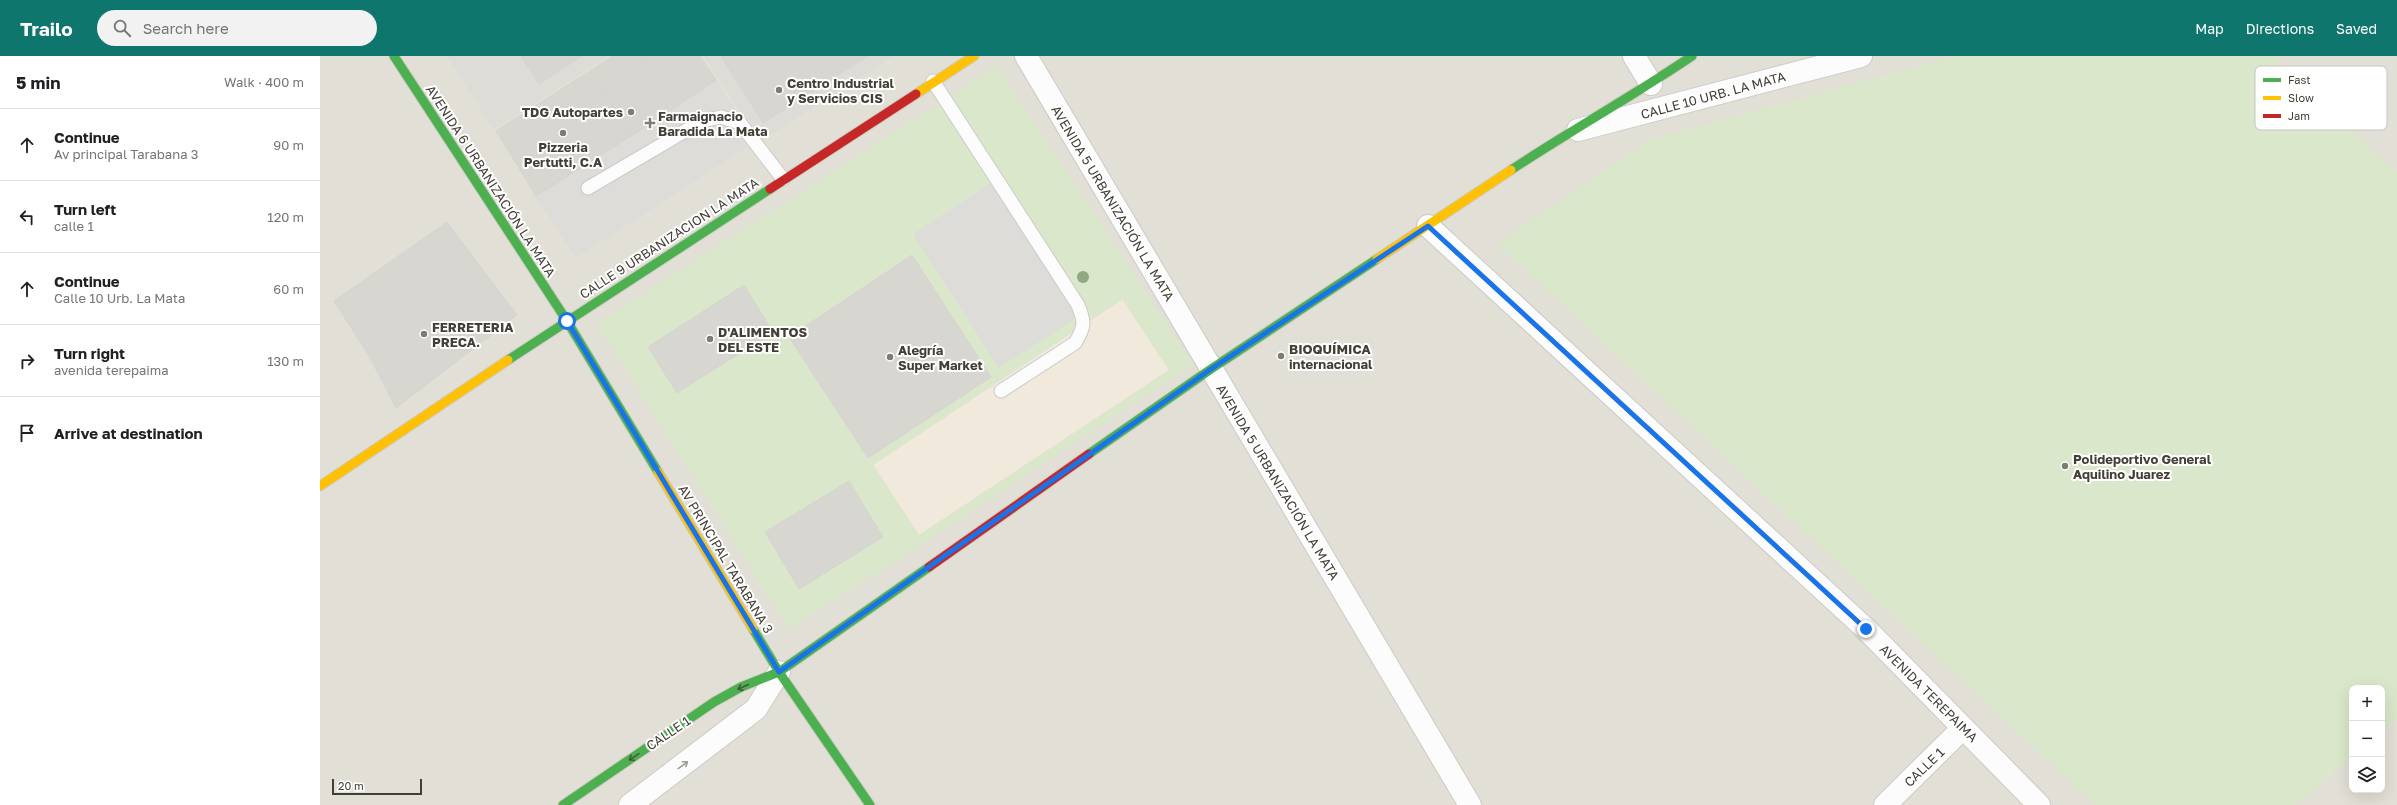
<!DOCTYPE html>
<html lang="en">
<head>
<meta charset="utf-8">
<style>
  :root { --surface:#fff; --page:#f2f2f2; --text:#202124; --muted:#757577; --line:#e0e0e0; --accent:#0f766e }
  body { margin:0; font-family:"Golos Text",sans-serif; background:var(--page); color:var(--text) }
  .controls { position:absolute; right:12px; bottom:12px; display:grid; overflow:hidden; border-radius:8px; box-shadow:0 4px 16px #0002 }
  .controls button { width:36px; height:36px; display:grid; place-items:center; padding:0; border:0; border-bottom:1px solid var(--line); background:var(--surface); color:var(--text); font:20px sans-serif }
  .scale { position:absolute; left:12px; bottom:10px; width:90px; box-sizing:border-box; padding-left:4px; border:2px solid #433f36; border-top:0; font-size:11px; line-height:14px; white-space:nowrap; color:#433f36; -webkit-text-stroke:3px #fff; paint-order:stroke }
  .stop { position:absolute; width:12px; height:12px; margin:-9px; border:3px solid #1a73e8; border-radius:50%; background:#fff }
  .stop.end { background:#1a73e8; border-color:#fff; box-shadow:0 1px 4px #0008 }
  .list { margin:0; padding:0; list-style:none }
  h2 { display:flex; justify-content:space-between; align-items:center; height:52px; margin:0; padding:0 16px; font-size:17px }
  h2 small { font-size:13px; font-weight:400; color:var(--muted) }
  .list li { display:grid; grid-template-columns:26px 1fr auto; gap:12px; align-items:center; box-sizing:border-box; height:72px; padding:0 16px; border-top:1px solid var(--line) }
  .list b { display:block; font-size:15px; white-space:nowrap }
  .list p { margin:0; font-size:13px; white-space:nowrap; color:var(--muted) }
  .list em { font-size:13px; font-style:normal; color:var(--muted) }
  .icon { flex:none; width:22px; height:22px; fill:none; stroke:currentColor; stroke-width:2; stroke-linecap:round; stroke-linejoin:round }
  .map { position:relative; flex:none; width:2077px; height:749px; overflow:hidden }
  header { display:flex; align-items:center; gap:24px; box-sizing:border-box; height:56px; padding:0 20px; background:var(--accent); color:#fff }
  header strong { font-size:19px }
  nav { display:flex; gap:22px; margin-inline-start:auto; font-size:14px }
  .search { width:280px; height:36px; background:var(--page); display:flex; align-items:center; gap:10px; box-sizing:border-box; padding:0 14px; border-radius:22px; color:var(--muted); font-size:15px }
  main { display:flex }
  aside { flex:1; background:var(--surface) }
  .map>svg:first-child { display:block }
  .residential { fill:#e2dfd6; fill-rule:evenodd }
  .commercial { fill:#f0e9dc }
  .industrial { fill:#dedcd7 }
  .green { fill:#dae7cb; fill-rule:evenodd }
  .parking { fill:#dddcd9 }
  .building { fill:#d8d6d1; stroke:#d6d4cf }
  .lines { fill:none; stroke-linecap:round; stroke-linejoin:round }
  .lane-casing { stroke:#cccbc6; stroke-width:15 }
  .street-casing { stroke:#cccbc6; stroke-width:24 }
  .fast-casing { stroke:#cccac0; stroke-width:11 }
  .slow-casing { stroke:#cccac0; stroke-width:11 }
  .jam-casing { stroke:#cccac0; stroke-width:11 }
  .lane { stroke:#fcfcfc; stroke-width:13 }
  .street { stroke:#fcfcfc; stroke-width:22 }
  .fast { stroke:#4caf50; stroke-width:9 }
  .slow { stroke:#ffc107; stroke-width:9 }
  .jam { stroke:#c62828; stroke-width:9 }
  .tree { fill:#90a883 }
  .oneway { stroke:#455b3c }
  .oneway2 { stroke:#a09e99 }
  .route { stroke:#1a73e8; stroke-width:5 }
  .poi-dot { fill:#7f7c75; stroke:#fff; stroke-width:1.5 }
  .labels { text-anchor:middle; stroke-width:4; stroke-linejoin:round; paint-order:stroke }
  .poi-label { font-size:13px; font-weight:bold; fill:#433f36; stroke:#fff; text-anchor:start }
  .street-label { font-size:13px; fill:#433f36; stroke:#fff }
  .key { fill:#fff; stroke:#c7c5c3; stroke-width:1 }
  .key-label { font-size:11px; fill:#433f36 }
</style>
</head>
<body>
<header>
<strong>Trailo</strong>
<div class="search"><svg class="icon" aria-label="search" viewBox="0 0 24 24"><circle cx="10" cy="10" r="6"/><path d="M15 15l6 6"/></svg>Search here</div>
<nav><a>Map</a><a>Directions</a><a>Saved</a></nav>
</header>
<main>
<aside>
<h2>5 min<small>Walk · 400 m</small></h2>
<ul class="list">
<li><svg class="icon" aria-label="ahead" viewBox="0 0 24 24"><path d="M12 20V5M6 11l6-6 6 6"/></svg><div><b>Continue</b><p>Av principal Tarabana 3</p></div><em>90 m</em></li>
<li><svg class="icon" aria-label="left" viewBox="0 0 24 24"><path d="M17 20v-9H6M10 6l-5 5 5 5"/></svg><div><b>Turn left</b><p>calle 1</p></div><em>120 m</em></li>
<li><svg class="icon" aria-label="ahead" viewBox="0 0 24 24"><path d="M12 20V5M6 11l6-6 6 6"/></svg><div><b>Continue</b><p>Calle 10 Urb. La Mata</p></div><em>60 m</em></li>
<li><svg class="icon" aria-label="right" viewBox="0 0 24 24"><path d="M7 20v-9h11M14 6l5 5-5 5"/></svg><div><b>Turn right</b><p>avenida terepaima</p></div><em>130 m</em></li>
<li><svg class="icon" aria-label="arrive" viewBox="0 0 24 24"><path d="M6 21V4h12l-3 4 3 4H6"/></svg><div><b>Arrive at destination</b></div></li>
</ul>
</aside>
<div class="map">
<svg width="2077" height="749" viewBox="0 0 2077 749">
  <rect width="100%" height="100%" fill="#eeede9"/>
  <path class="residential" d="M0 0H2077V749H0ZM2032 632H2062V734H2032Z"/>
  <path class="commercial" d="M803 243 849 314 599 479 553 409Z"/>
  <path class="industrial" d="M127 0H288L174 74Z
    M384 0H573L439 86Z"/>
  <path class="green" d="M1635 0H1953L2077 117V662L2062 675V632H2032V701L1976 749H1775L1178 188 1329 84Z
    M677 10 873 308 604 487 469 573 277 268ZM592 200 671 321 549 401 469 281ZM802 243 849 314 599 479 553 409Z"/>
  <path class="parking" d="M144 0H201L219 28 177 52Z
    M396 24 435 86 256 202 216 140Z
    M675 124 762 258 679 312 593 178Z"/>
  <path class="building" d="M201 0H262L219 28Z
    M293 0H320L354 52 311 80 270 15Z
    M320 0H380L396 24 354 52Z
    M401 0H548L443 67Z
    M270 15 311 80 216 140 176 75Z
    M127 166 197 259 76 352 48 298 14 245Z
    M592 199 671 321 548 402 469 281Z
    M424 229 453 276 357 337 328 291Z
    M529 425 563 481 479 533 445 476Z"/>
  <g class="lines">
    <g class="lane-casing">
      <path id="lane" d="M613 25 758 249C765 266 765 271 755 287L681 335
        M268 132 382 65 401 61 420 67 463 123"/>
    </g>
    <g class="street-casing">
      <path id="street" d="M706 0 1150 749
        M1314 0 1331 28
        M1258 74 1541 0
        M1108 170 1546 573 1719 749
        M310 749 436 653 459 616
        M1565 749 1643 672"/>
    </g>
    <g class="fast-casing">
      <path id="fast" d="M74 0 247 265 338 416
        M1191 114C1250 75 1313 40 1372 0
        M188 304 450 133
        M769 398 891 313 1057 203
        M433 573 459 616 550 749
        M243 749 394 646 421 631 459 616 609 511"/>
    </g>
    <g class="slow-casing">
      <path id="slow" d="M596 38 654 0
        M1057 203 1191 114
        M338 416 433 573
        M0 430 188 304"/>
    </g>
    <g class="jam-casing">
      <path id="jam" d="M450 133 596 38
        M609 511 769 398"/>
    </g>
    <use href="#lane" class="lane"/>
    <use href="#street" class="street"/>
    <use href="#fast" class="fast"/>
    <use href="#slow" class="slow"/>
    <use href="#jam" class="jam"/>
  </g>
  <circle class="tree" cx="763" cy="221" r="6"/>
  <defs><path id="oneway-shaft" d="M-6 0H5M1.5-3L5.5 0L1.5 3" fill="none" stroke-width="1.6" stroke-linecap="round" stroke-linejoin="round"/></defs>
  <g class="oneway">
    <use href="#oneway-shaft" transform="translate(423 631) rotate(156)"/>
    <use href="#oneway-shaft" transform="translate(314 701) rotate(146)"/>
  </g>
  <use class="oneway2" href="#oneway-shaft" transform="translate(363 709) rotate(-36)"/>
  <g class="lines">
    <path class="route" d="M247 265 459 616 891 313 1108 170 1546 573"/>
  </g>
  <g class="poi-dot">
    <circle cx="459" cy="34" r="4"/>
    <circle cx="311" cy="56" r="4"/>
    <path d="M328 61h4v4h4v4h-4v4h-4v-4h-4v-4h4z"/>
    <circle cx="243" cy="77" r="4"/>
    <circle cx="104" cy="278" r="4"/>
    <circle cx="390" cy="283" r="4"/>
    <circle cx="961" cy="300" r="4"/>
    <circle cx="570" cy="301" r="4"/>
    <circle cx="1745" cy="410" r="4"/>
  </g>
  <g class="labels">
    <g class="poi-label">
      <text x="467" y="32">Centro Industrial<tspan x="467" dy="15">y Servicios CIS</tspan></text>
      <text x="303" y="61" text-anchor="end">TDG Autopartes</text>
      <text x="338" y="65">Farmaignacio<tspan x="338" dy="15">Baradida La Mata</tspan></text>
      <text x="243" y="96" text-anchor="middle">Pizzeria<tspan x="243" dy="15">Pertutti, C.A</tspan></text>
      <text x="112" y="276">FERRETERIA<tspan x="112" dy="15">PRECA.</tspan></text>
      <text x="398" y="281">D'ALIMENTOS<tspan x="398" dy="15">DEL ESTE</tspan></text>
      <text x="969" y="298">BIOQUÍMICA<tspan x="969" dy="15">internacional</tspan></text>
      <text x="578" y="299">Alegría<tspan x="578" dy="15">Super Market</tspan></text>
      <text x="1753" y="408">Polideportivo General<tspan x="1753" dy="15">Aquilino Juarez</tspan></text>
    </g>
    <g class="street-label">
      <text transform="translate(1393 39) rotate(-15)" y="5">CALLE 10 URB. LA MATA</text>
      <text transform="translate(171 125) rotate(57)" y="5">AVENIDA 6 URBANIZACIÓN LA MATA</text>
      <text transform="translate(793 147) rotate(59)" y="5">AVENIDA 5 URBANIZACIÓN LA MATA</text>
      <text transform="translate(349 182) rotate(-33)" y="5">CALLE 9 URBANIZACION LA MATA</text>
      <text transform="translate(958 426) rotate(59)" y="5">AVENIDA 5 URBANIZACIÓN LA MATA</text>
      <text transform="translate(406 503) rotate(59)" y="5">AV PRINCIPAL TARABANA 3</text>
      <text transform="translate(1609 637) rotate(45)" y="5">AVENIDA TEREPAIMA</text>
      <text transform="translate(348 677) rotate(-34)" y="5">CALLE 1</text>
      <text transform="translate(1604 711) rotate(-44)" y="5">CALLE 1</text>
    </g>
  </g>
  <rect x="1935" y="10" width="132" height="64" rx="6" class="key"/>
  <rect x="1943" y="22" width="18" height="4" fill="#4caf50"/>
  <rect x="1943" y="40" width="18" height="4" fill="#ffc107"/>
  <rect x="1943" y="58" width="18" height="4" fill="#c62828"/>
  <g class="key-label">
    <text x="1968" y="28">Fast</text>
    <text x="1968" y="46">Slow</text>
    <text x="1968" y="64">Jam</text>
  </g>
</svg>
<div class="controls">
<button>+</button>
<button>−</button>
<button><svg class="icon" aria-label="layers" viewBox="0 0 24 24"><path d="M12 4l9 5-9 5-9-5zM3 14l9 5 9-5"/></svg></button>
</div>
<div class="scale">20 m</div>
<div class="stop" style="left:247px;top:265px"></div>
<div class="stop end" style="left:1546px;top:573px"></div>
</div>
</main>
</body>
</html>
